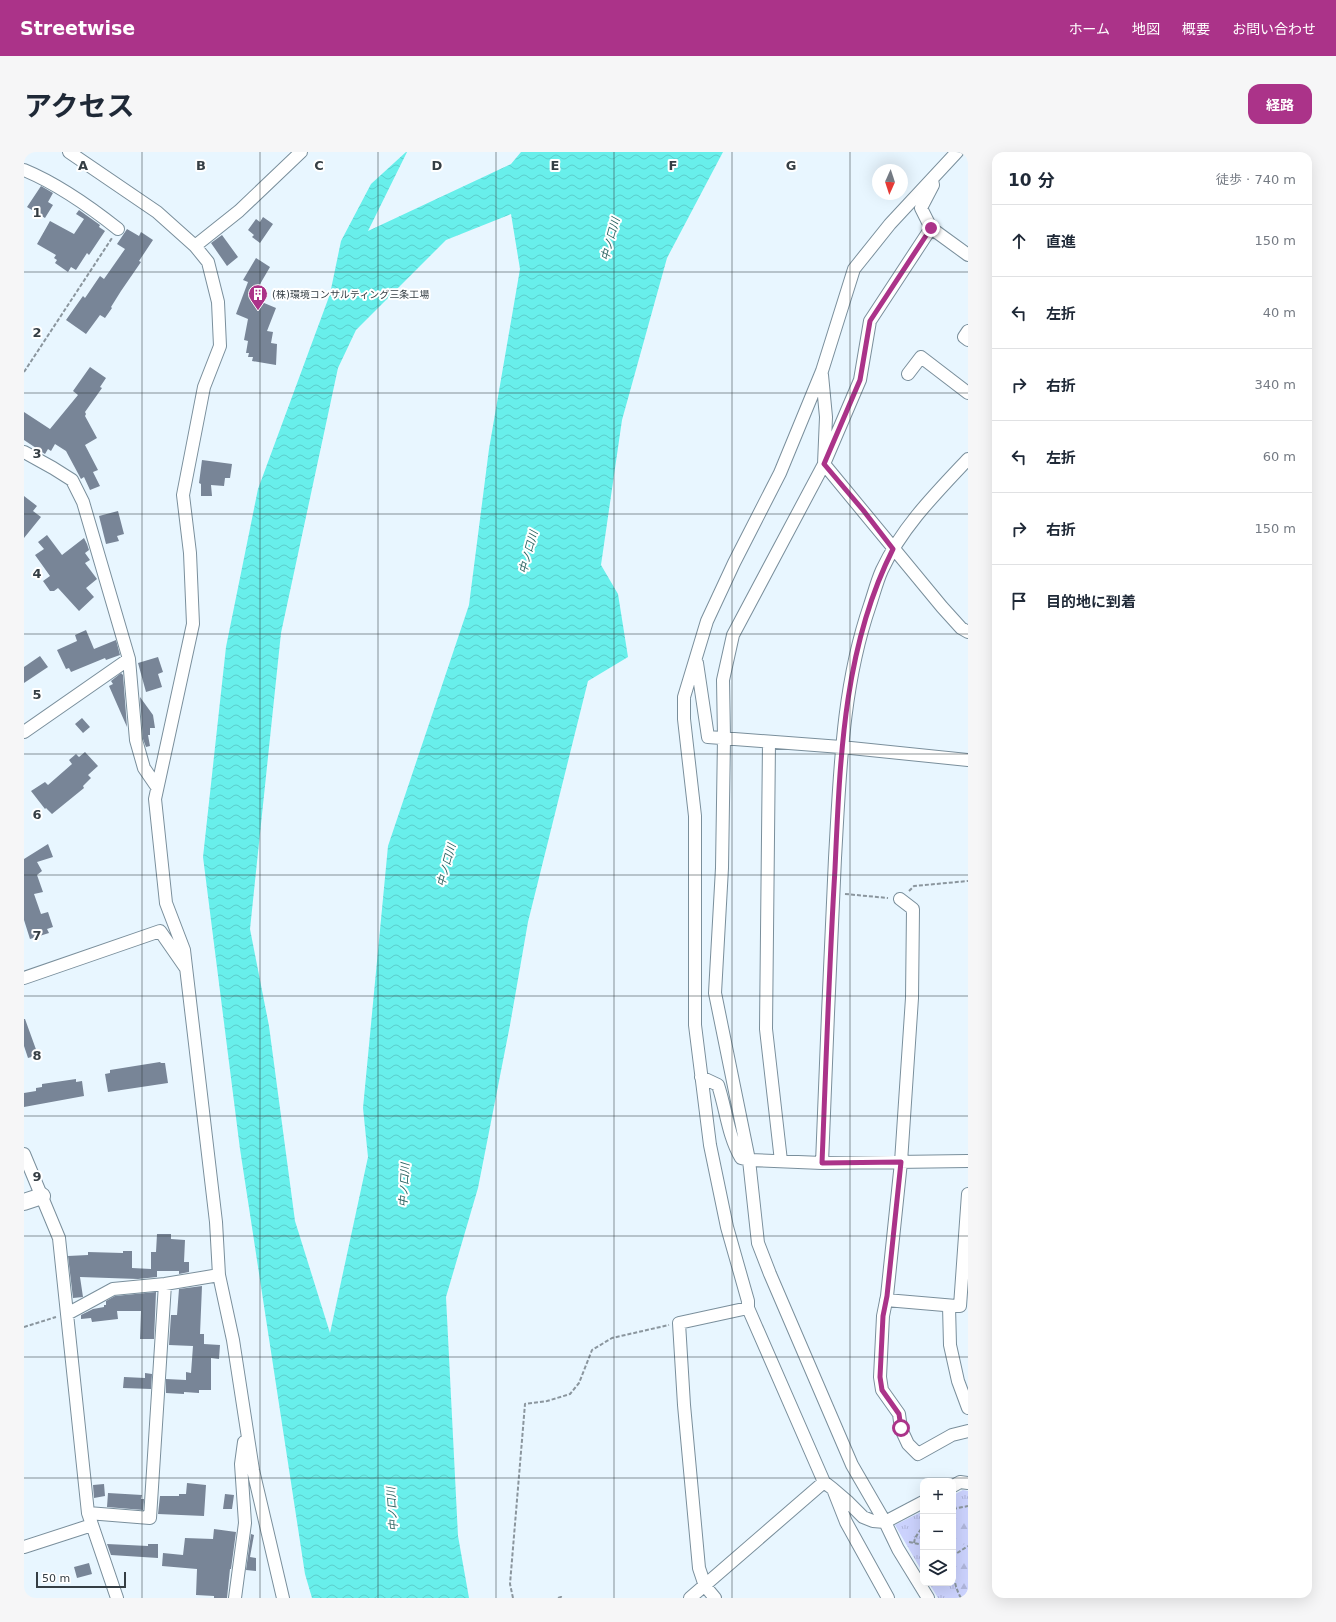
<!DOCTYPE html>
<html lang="ja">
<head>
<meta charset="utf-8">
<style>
  :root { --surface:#fff; --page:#f6f6f7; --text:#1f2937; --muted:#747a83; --line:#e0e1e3; --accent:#ab3389 }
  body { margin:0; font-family:"DejaVu Sans","Noto Sans JP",sans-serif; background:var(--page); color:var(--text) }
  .controls { position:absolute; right:12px; bottom:12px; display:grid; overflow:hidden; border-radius:8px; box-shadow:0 4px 16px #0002 }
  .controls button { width:36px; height:36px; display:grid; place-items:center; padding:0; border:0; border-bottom:1px solid var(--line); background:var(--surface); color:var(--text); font:20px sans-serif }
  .compass { position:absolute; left:848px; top:12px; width:36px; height:36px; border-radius:50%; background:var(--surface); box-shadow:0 4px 16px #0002; rotate:183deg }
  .scale { position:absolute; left:12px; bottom:10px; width:90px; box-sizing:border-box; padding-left:4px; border:2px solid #353e44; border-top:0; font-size:11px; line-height:14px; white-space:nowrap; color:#353e44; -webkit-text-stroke:3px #fff; paint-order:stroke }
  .stop { position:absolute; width:12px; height:12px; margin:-9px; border:3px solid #ab3389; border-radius:50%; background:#fff }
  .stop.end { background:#ab3389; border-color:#fff; box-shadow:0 1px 4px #0008 }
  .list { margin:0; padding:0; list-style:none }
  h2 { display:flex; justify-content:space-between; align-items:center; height:52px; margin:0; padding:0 16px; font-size:17px }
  h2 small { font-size:13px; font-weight:400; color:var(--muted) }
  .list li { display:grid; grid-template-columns:26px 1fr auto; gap:12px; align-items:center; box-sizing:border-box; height:72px; padding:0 16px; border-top:1px solid var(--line) }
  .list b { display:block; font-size:15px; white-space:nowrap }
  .list em { font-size:13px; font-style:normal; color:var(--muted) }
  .icon { flex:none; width:22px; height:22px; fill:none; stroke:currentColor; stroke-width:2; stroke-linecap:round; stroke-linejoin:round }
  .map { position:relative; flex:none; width:944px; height:1446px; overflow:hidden; border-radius:12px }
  header { display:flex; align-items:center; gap:24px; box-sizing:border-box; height:56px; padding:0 20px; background:var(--accent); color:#fff }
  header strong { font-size:19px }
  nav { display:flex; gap:22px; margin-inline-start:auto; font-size:14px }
  .intro { display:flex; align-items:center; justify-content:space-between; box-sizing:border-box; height:96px; padding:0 24px }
  h1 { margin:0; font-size:28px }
  .button { padding:10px 18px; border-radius:12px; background:var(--accent); color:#fff; font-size:14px; font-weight:700 }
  main { display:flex; gap:24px; padding:0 24px }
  aside { flex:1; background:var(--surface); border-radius:12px; box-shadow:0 4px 16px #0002 }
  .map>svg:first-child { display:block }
  .grass { fill:url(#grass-tufts) }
  .forest { fill:url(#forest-firs) }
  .water { fill:url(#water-waves); fill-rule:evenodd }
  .building { fill:#788597 }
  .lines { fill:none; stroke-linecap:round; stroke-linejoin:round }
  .street-casing { stroke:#7a8f9c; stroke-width:14 }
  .secondary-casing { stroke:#7a8f9c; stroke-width:18 }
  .path { stroke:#8b969e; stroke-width:2; stroke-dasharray:4 2; stroke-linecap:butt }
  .street { stroke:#fff; stroke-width:12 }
  .secondary { stroke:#fff; stroke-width:16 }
  .route { stroke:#ab3389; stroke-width:5 }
  .grid { fill:none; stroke:#353e44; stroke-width:1; stroke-opacity:0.55 }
  .labels { text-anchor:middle; stroke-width:4; stroke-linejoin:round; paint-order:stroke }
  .poi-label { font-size:10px; fill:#353e44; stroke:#fff; text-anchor:start }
  .water-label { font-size:11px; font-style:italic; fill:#2a6260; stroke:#fff }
  .grid-label { font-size:13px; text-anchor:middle; font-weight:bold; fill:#353e44; stroke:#fff; stroke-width:4; stroke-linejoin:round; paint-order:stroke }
</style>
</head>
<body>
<header>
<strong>Streetwise</strong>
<nav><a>ホーム</a><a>地図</a><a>概要</a><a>お問い合わせ</a></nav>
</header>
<div class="intro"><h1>アクセス</h1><a class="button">経路</a></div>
<main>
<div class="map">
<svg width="944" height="1446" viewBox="0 0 944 1446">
  <defs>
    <pattern id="grass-tufts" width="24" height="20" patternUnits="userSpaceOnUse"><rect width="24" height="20" fill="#cbd2fd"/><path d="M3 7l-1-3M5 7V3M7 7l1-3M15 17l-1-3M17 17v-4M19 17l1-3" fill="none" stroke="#afb5da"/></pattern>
    <pattern id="forest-firs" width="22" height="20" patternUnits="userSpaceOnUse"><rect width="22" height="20" fill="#cbd2fd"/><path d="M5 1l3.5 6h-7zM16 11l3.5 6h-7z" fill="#afb5da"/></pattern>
    <pattern id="water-waves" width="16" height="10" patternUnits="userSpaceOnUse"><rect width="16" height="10" fill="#68efeb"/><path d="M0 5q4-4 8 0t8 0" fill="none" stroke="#5bcecb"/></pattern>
  </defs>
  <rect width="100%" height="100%" fill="#e8f6ff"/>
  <path class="grass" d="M939 1338 944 1339V1446H914L905 1431H929V1343Z
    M899 1359V1421L871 1373Z"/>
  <path class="forest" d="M944 1357V1390L929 1399V1361Z
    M944 1399V1446H940C931 1429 933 1423 934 1405Z"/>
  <path class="water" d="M382 0H383L344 79 487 12 497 0H699L643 106 598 268 577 413 594 442 604 505 564 529 504 770 486 873 454 1036 422 1145 434 1384 445 1446H288L281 1422 216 997 179 705 202 495 234 337 306 142 317 89 347 32ZM487 62 496 117 465 297 445 453 364 694 339 956 344 1005 306 1181 271 1069 245 874 226 777 257 481 314 216 332 178 422 88Z"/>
  <path class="building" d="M17 34 29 41 24 50 29 53 21 66 3 55Z
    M55 58 76 73 75 75 81 79 65 103 63 101 52 118 47 115 44 120 31 111 33 108 30 106 32 103 13 92 26 69 50 82 60 67 52 62Z
    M239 65 249 72 236 91 228 85 230 83 224 78 232 67 236 70Z
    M103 77 115 84 117 80 129 88 115 109 117 110 97 139 87 155 88 156 81 166 76 163 62 182 42 168 59 144 61 146 76 124 80 127 101 97 93 92Z
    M198 83 214 105 203 114 187 91Z
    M232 106 246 115 228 146 252 156 243 179 249 180 247 191 253 192 252 213 228 209 229 205H224L225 201H222L224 189 220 188 224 167 212 162 224 130 219 128Z
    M66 215 82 226 76 235 78 236 61 260 62 262 61 264 73 286 61 293 74 318 69 320 76 334 66 338 60 325 57 327 42 299 31 292 27 299 24 297 21 302 0 288V260L26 277 54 243 49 239Z
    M178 308 208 312 206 326H201L200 334 187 333 188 344H177V332L175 331Z
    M0 344 13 354 9 359 17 365 0 386Z
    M94 359 100 382 93 384 95 389 82 392 75 364Z
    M23 383 38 403 60 386 63 392 65 398 61 401 66 408 61 411 73 427 62 436 70 445 55 459 34 436 30 439H26L19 429 26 424 11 403 20 397 14 390Z
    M62 478 70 497 92 488 96 503 82 508 81 506 47 520 45 516 42 517 33 498 53 489 51 483Z
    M16 504 24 515 0 531V515Z
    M134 505 139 520 134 522 138 535 122 540 114 511Z
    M97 521 99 523 103 575 85 534 89 532 87 529Z
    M116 545 129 563 131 576H126V583H124L126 594 122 595 119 587Z
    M58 566 66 575 59 581 51 572Z
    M61 600 74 614 64 623 67 626 59 634 60 636 28 662 22 656 21 657 7 639 21 630 24 633 48 612 45 608 52 602 55 605Z
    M24 692 29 705 13 710 18 719 13 723 19 740 10 742 17 762 24 760 29 775 23 777 25 781 6 787 0 768V707Z
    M0 867H1L14 903 4 906 0 894Z
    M136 910 137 911H141L144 931 84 940 81 922 86 921V918Z
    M52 927V930L58 929 60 944 0 955V941L12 939V936L18 935V932Z
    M133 1082H147V1087L161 1088 160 1110H165V1120L155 1122V1119H133V1125L114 1127 56 1125 59 1145 49 1146 44 1104 64 1103V1100L99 1101V1099H108V1116L127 1117V1100H132Z
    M178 1134 176 1182H180V1192L196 1193 195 1207 187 1206V1238H175V1241L160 1240V1242L142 1241V1227L162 1228V1220L167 1221 169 1194 145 1193 147 1163H153L155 1137Z
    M132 1140 130 1187H116L117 1159H93L94 1167 68 1170 67 1166 57 1167V1163L69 1157 80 1155V1153H82V1149L91 1144Z
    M121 1221 128 1222 127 1237 99 1236 100 1225 121 1226Z
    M163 1331 182 1333 180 1364 134 1362 136 1344H155V1342H162Z
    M80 1332 81 1344 70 1346 69 1333Z
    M84 1341 118 1343 117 1347H120L119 1358 83 1355Z
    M201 1342 210 1343 208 1357H199Z
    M190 1377 212 1380 207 1417H206L203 1446H190V1444L172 1443 173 1417 138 1414 139 1401 159 1403 161 1386 189 1387Z
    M227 1382 230 1383 226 1405 232 1406V1419L222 1418Z
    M83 1392 124 1394V1392H134V1406L87 1403Z
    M65 1411 68 1422 53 1426 50 1415Z"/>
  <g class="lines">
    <g class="street-casing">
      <path id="street" d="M45 0 133 60 171 94 184 110 194 150 196 194 180 235 159 343 166 401 169 472 131 647 142 751 160 798 192 1070 195 1123 209 1188 229 1318 259 1446
        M0 18C34 32 65 54 94 77
        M907 76 944 103
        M171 94 215 59 277 0
        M944 179 940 185 944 188
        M884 222 897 205 944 241
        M798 223 802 265 800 312 918 455 937 476 944 480
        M0 300 29 316 48 328 59 350 105 507 112 588 120 616 133 635
        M673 511 684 585 817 595 944 608
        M0 580 105 507
        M745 590 742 877 757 1009
        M876 747 889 757 888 846 877 1010 863 1144 859 1164 856 1225 858 1238 875 1262 877 1277 884 1292 894 1302 928 1283 944 1279
        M0 826 136 779 161 815
        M677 925 694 933C702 957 704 984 717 1006L725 1008 798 1011 944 1009
        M0 1002 35 1086 64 1361 93 1446
        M798 1011C802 909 806 808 811 706 816 621 818 534 846 453 850 441 853 429 858 418 878 375 912 341 944 307
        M862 1148 932 1154
        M925 1154 926 1193 934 1229 944 1256
        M936 1154 944 1042
        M43 1162 89 1137 141 1132 195 1123
        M929 1334 936 1330 944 1331
        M809 1337 823 1349 839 1365 849 1369 861 1370 899 1350
        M64 1361 126 1366 141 1132
        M0 1395 68 1373
        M211 1446 221 1371 217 1312 220 1290
        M666 1446 800 1330
        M691 1446 681 1434 675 1416 660 1253 655 1171 724 1156
        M864 1446 822 1370 809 1337 800 1330 724 1156V1149L703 1075 686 993 671 873V664L660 567V545L683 469 710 411 756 321 798 219 830 117 866 72 933 0
        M904 1446 874 1397 861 1370 828 1313 746 1122 734 1091 725 1008 691 841 698 716 700 586 699 528 709 483 800 312 836 228 846 169 907 76 897 56 909 33 908 28"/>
    </g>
    <g class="secondary-casing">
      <path id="secondary" d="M0 1050 18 1044"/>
    </g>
    <path class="path" d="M0 220 88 86
      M885 739 890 734 944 729
      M821 742 864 746
      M0 1175 32 1165
      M929 1357 944 1354
      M885 1390 899 1393
      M890 1391 891 1386 899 1374
      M489 1446 486 1432 501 1252 523 1249 546 1242 555 1231 568 1198 588 1186 645 1173
      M534 1446 537 1445 539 1446
      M937 1446C929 1432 929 1419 930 1403L944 1394"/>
    <use href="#street" class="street"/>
    <use href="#secondary" class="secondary"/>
  </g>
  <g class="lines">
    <path class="route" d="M877 1276 875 1262 858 1238 856 1225 859 1164 863 1144 877 1010 798 1011C802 913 805 815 811 717 816 608 819 496 869 397L839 358 800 312 836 228 846 169 907 76"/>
  </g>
  <path class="grid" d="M118 0V1446M236 0V1446M354 0V1446M472 0V1446M590 0V1446M708 0V1446M826 0V1446M0 120H944M0 241H944M0 362H944M0 482H944M0 602H944M0 723H944M0 844H944M0 964H944M0 1084H944M0 1205H944M0 1326H944"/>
  <defs>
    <g id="building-pin" transform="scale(1)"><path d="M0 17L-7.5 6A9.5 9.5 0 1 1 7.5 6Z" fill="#ab3389" stroke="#fff"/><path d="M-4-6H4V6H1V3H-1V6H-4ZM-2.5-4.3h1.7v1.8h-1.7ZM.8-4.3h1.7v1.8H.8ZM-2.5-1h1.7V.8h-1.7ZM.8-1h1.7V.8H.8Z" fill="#fff"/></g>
  </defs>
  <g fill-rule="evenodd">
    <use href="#building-pin" x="234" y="142"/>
  </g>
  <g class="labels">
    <g class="poi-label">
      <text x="248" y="146">(株)環境コンサルティング三条工場</text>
    </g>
    <g class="water-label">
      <text transform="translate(586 87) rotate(-75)" y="4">中ノ口川</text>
      <text transform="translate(504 400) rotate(-75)" y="4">中ノ口川</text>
      <text transform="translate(422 713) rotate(-75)" y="4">中ノ口川</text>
      <text transform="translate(380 1033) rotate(-87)" y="4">中ノ口川</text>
      <text transform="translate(368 1357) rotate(-94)" y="4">中ノ口川</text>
    </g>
  </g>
  <g class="grid-label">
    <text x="59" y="18">A</text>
    <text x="177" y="18">B</text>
    <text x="295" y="18">C</text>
    <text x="413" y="18">D</text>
    <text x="531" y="18">E</text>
    <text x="649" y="18">F</text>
    <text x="767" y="18">G</text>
    <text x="13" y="65">1</text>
    <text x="13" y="185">2</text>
    <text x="13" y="306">3</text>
    <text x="13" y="426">4</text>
    <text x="13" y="547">5</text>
    <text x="13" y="667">6</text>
    <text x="13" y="788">7</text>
    <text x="13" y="908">8</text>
    <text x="13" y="1029">9</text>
  </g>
</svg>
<div class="controls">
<button>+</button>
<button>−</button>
<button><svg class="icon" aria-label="layers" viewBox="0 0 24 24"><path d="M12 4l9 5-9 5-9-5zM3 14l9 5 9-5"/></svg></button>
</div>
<svg class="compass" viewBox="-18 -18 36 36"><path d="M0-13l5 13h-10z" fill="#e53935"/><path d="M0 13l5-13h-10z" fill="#747a83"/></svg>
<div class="scale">50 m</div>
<div class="stop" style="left:877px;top:1276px"></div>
<div class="stop end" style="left:907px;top:76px"></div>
</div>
<aside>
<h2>10 分<small>徒歩 · 740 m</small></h2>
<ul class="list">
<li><svg class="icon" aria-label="ahead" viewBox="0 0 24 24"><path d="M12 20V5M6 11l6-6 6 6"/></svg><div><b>直進</b></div><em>150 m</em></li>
<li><svg class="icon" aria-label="left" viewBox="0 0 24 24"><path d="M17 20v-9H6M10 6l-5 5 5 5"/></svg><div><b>左折</b></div><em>40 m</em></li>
<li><svg class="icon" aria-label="right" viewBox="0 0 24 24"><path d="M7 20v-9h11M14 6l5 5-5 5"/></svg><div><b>右折</b></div><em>340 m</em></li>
<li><svg class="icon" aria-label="left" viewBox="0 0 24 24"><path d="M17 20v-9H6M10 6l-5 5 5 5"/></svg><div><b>左折</b></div><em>60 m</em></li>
<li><svg class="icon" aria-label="right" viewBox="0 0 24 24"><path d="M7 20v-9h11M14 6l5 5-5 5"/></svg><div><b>右折</b></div><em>150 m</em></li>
<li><svg class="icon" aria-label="arrive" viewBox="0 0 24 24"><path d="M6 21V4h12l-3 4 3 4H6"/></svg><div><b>目的地に到着</b></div></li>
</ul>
</aside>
</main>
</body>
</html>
